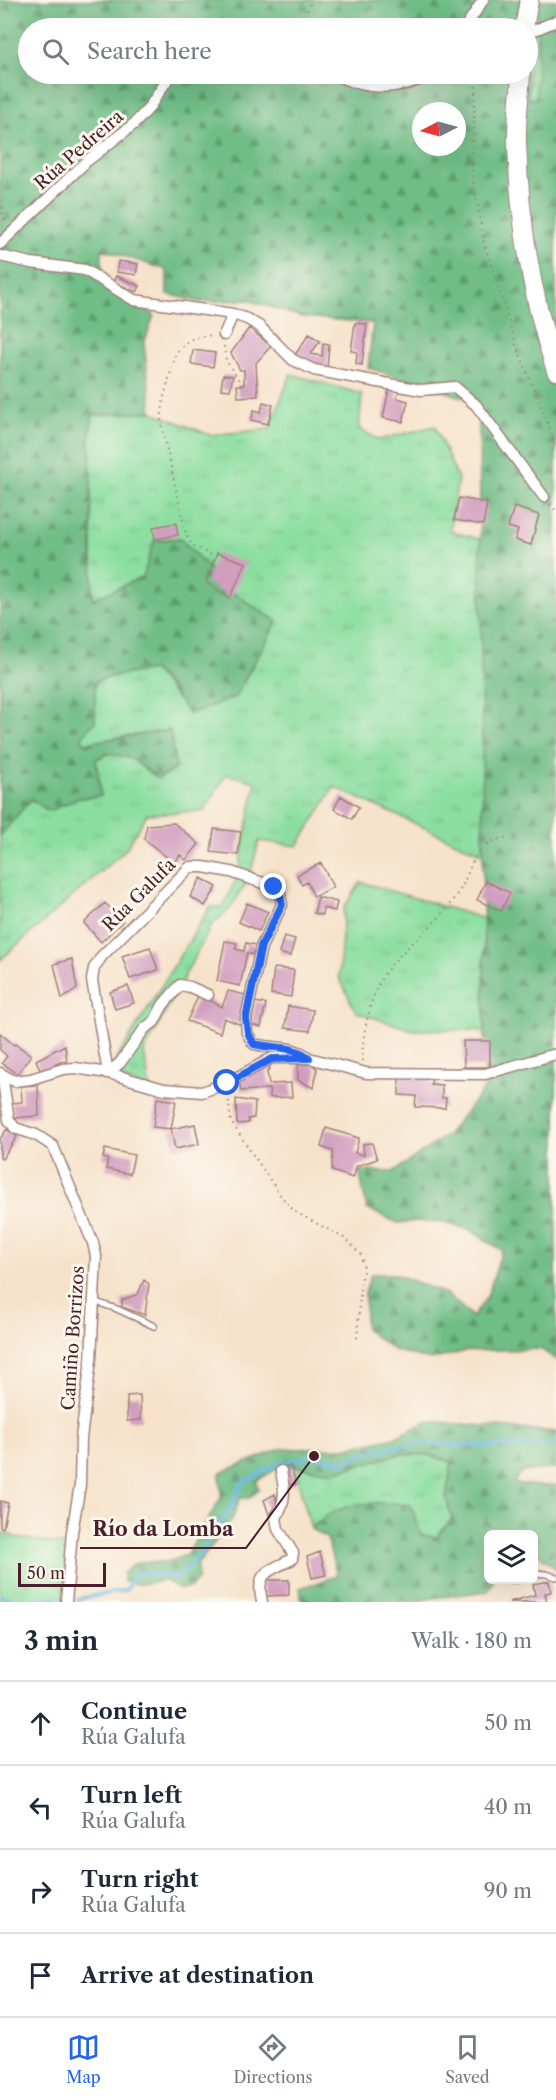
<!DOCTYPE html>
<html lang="en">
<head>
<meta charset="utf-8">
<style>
  :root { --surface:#fff; --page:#f2f2f3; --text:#1f2937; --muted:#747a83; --line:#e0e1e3; --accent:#2563eb }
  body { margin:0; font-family:"Libre Caslon Text",serif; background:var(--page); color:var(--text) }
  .controls { position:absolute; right:18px; bottom:18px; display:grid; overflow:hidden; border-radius:9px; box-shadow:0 6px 24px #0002 }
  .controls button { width:54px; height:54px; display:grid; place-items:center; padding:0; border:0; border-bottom:2px solid var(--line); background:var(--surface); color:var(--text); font:30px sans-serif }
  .compass { position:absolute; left:412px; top:102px; width:54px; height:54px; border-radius:50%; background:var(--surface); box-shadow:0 6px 24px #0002; rotate:264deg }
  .scale { position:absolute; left:18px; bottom:15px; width:88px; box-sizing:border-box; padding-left:6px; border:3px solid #4a1f2b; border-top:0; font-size:16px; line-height:21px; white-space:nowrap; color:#4a1f2b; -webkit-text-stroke:4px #fbf7ec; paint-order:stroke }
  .stop { position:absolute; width:18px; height:18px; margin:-14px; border:4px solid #2563eb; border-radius:50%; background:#fff }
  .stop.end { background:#2563eb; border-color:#fff; box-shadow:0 2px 6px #0008 }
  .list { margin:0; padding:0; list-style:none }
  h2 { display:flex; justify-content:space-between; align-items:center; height:78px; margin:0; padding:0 24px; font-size:26px }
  h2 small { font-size:20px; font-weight:400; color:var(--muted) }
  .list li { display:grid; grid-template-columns:39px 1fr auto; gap:18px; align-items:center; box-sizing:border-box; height:84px; padding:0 24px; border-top:2px solid var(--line) }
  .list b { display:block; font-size:22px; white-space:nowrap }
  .list p { margin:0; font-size:20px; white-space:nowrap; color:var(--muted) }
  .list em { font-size:20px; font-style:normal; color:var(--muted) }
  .icon { flex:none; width:33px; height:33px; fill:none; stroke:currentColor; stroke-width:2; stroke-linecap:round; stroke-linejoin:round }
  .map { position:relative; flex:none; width:556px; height:1602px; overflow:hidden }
  .search { position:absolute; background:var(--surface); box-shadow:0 6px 24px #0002; left:18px; right:18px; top:18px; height:66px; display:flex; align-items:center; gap:15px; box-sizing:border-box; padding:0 21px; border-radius:33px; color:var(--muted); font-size:22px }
  .sheet { height:414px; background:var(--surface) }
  nav { display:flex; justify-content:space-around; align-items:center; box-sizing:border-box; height:84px; border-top:2px solid var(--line); background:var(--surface); font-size:16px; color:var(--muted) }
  nav a { display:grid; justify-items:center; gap:3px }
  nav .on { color:var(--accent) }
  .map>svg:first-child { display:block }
  .grass { fill:url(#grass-tufts); stroke:#6a7e66; stroke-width:1.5 }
  .forest { fill:url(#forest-firs); stroke:#5d6e58; stroke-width:1.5; fill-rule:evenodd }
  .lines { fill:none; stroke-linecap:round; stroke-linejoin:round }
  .stream { stroke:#66b6e1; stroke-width:4 }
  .building { fill:#d29dbf }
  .service-casing { stroke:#a0807a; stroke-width:8 }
  .minor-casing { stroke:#a0807a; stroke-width:13 }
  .trunk-casing { stroke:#a0807a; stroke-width:20 }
  .path { stroke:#a0807a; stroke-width:2; stroke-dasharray:1.5 4.5; stroke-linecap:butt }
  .service { stroke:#fff; stroke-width:5 }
  .minor { stroke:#fff; stroke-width:10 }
  .trunk { stroke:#fff; stroke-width:18 }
  .route { stroke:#2563eb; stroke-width:8 }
  .labels { text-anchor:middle; stroke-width:6; stroke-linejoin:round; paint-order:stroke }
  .street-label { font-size:18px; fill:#4a1f2b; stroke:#fbf7ec }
  .leader { fill:none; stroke:#4a1f2b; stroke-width:2 }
  .callout-dot { fill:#4a1f2b; stroke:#fbf7ec; stroke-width:2 }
  .callout-label { font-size:20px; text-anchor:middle; font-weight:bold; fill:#4a1f2b; stroke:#fbf7ec; stroke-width:6; stroke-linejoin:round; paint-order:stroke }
</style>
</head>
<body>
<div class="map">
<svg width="556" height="1602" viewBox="0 0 556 1602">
  <defs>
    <pattern id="grass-tufts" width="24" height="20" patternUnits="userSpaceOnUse" patternTransform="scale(1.5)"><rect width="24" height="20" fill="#8bdea0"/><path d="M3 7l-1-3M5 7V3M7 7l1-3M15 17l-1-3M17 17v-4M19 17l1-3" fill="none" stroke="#79be8a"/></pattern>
    <pattern id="forest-firs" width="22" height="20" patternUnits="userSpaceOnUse" patternTransform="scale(1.5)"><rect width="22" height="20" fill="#70bd86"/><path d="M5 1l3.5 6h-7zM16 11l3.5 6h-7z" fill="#5e996e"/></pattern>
  </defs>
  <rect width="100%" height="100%" fill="#fbf7ec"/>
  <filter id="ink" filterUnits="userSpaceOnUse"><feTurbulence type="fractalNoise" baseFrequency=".0167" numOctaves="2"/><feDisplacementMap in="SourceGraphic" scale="12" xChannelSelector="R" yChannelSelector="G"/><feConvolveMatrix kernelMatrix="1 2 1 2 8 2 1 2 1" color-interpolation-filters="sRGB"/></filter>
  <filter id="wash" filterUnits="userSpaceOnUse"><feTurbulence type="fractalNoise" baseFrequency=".008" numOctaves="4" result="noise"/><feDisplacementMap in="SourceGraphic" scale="24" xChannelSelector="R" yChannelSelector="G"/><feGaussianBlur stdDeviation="1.35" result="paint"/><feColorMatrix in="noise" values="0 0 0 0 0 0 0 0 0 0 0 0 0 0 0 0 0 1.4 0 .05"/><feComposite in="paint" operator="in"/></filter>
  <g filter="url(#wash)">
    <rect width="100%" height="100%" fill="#f6e2ca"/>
    <path class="grass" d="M521 0H540L538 8 537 97 528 100 527 74 528 28Z
      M291 374 362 394 359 429 379 440 435 426 458 479 450 531 526 552 496 860 334 787 298 846 259 841 249 879 230 909 212 925 144 1052 150 1090 108 1073 210 907H223L238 875 256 782 226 774 204 811 147 814 126 849 0 960V814L21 793 49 811 79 798 101 796 96 759 111 753 132 759 158 779 169 730 85 743 67 720 69 689 122 674 153 670 190 714 235 697 277 622 231 592 180 538 154 541 144 577 70 610 84 467 93 415 152 412 210 435 269 429Z
      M361 882 499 923 513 1038 474 1030H413L356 1012 339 977 344 908Z
      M400 1454 429 1455 452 1462 446 1497 452 1519 436 1537 421 1535 348 1505 311 1529 294 1466 334 1472Z
      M0 1532 19 1538 71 1546 66 1602H0Z"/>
    <path class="forest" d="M0 0H521L523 28H28V74H527L529 100 536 97 538 8 540 0H556V1360L541 1349 466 1351 431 1360 394 1350 365 1329V1293L371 1274H396L446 1294 473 1317 488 1295 502 1250 470 1230 446 1223 416 1221 398 1223 367 1209 359 1171 393 1172 447 1135 485 1088 479 402 368 368 373 323 302 317 248 300 200 302 167 294V270L102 249V266L109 285 154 315 144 344 152 412 93 415 90 430 93 599 143 577 154 541 180 538 231 592 277 621 235 697 189 714 168 685 153 670 113 676 95 681V722L81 738 85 743 170 730 176 768 158 779 132 759 111 753 96 759 101 796 79 798 49 811 31 799 0 836ZM421 111H457V147H421Z
      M427 1421 556 1432V1468L521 1472 513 1483 541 1486 556 1485V1569L536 1552 534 1551V1534H488V1580H494L488 1591 432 1598 413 1602H302L300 1588 337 1576 327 1538 311 1529C336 1501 375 1500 411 1505L421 1535 436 1537 452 1519 446 1497 452 1462 429 1455 400 1454 333 1472 294 1466 276 1469 256 1481 259 1490 249 1498H240L232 1520 197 1565 198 1579 191 1587 180 1589 166 1581 138 1584 124 1582 123 1574C137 1558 144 1562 163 1562 171 1562 179 1557 187 1555L221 1498 220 1473 280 1449 344 1448 396 1437Z"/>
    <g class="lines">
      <path class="stream" d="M0 1595 16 1602
        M78 1599 126 1590 137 1572 178 1577 195 1560 228 1513 242 1483 275 1465 314 1456 347 1462 368 1452 421 1443 482 1446H540L556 1443
        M41 1602 55 1597"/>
    </g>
    <g id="blocks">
      <path class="building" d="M118 261 138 264 136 275 117 272Z
        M116 276 140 286 137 292 113 282Z
        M355 323 367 324 362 365 356 364 357 352 351 351Z
        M249 328 271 346 256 363 258 396 238 397 237 385H244V370H240L231 353Z
        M309 334 320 341 311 354 322 356 323 343 329 344 327 370 319 369 295 355Z
        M193 350 215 353 213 367 191 364Z
        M223 375 233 376 230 390 221 389Z
        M389 389 398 391 397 398 408 401 403 422 383 418Z
        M263 402 273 405 268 424 251 420 254 410 261 412Z
        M459 498 487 503 483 525 454 520Z
        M514 507 539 515 531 545 515 540 518 530 508 527Z
        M176 523 178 535 155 539 153 527Z
        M217 553 246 563 230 598 206 582Z
        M341 796 359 807 352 819 334 809Z
        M174 823 199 844 186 860 180 855 174 863 144 839 147 825Z
        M214 829 241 832 238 855 211 852Z
        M321 863 333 887 314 897 307 882 302 885 297 875Z
        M201 878 217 887 205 906 190 897Z
        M486 881 510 893 501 911 477 900Z
        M318 897 337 902 335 911 323 908 322 915 314 913Z
        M105 903 123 921 101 942 84 923Z
        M247 903 268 912 259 931 239 922Z
        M284 936 295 939 290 956 279 953Z
        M225 941 237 943 235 949 244 951 246 943 256 945 254 955 247 953 240 986 217 981Z
        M150 947 158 970 130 979 122 956Z
        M72 959 77 989 62 999 54 964Z
        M274 968 294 970 291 997 271 994Z
        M128 986 134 1003 115 1009 110 992Z
        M228 991 246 995 241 1016V1025L224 1018 220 1033 187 1021 199 994 222 1007Z
        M255 1002 266 1004 261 1027 251 1025Z
        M288 1006 313 1010 310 1031 285 1028Z
        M0 1033 14 1045 15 1044 31 1055 18 1074 2 1063 7 1056 0 1050Z
        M463 1041H490V1067H464Z
        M65 1045 67 1062 62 1061 41 1072 36 1060Z
        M269 1064 270 1069 267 1072 269 1084 291 1083 292 1097 270 1098 269 1089 241 1091 239 1081Z
        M312 1064 317 1069 314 1088 298 1080V1065Z
        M399 1076 432 1077 431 1084 442 1085V1098H446L445 1108 415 1107 416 1096 399 1095Z
        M38 1085 39 1116 13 1118 12 1103 22 1102 21 1086Z
        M157 1098 176 1101 171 1129 153 1127Z
        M236 1099 255 1102 254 1118 248 1119 249 1123 237 1124Z
        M195 1124 199 1144 175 1149 171 1129Z
        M326 1128 359 1138 355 1153 364 1155 363 1144 372 1143 377 1159 357 1166 353 1178 332 1171 333 1151 321 1147Z
        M7 1129 17 1137 2 1159 0 1158V1139Z
        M105 1149 134 1155 130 1174 106 1169 108 1159 103 1158Z
        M144 1280 149 1284 145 1315 122 1307V1300L138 1294Z
        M140 1395 141 1420 127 1421V1396Z
        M291 1466 296 1484 288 1485 284 1467Z
        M275 1494 278 1508 272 1510 270 1517 264 1500Z
        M0 1501 8 1503 3 1528 0 1527Z
        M320 1552 326 1575 312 1578 307 1557Z
        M266 1580H289V1595L264 1596 262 1585Z
        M549 1581 551 1592 545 1593 547 1602H509L535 1595 533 1584Z"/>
    </g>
  </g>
  <g filter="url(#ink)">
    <use href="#blocks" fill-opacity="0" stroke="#a0807a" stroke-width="1.5"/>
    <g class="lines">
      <g class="service-casing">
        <path id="service" d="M93 1301 117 1309 154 1326
          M534 1573 546 1574 556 1577
          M513 1580H517"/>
      </g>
      <g class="minor-casing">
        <path id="minor" d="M223 28 245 24 255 28
          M465 28 483 0
          M528 33 556 21
          M334 74C370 92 398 90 434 74
          M382 84 400 74
          M0 244 87 161 134 124 148 109 171 74
          M0 256 31 263 85 270 134 300 233 314 247 319 259 326 293 360 314 370 421 390 455 387 476 405 544 497
          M224 335 233 314
          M0 1073 14 1081 31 1079 63 1069 75 1068 108 1073 164 1089 202 1092 227 1083 272 1058H309L366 1073 485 1074 556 1054
          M108 1073 92 980 94 968 102 956 190 867H203L231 872 274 887 280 894 282 905 261 947 246 1018 247 1033 254 1044C274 1049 294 1045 309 1058
          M108 1073 120 1063 145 1028 154 1022 163 1005 180 985 190 987 208 995
          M2 1075 9 1120 15 1128 36 1135 53 1146 93 1243 96 1256 91 1360 81 1438 80 1485 72 1532 66 1602
          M262 1602C255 1570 269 1572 292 1559L293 1553 278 1529 276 1518C286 1501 285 1490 281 1471"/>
      </g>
      <g class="trunk-casing">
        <path id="trunk" d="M524 28 529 0
          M521 74C520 96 516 120 517 142 519 219 532 298 556 371"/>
      </g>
      <path class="path" d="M302 28 311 0
        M476 74 472 171 484 243 517 347 556 445
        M0 201 6 224
        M224 346 226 360 240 382
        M550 504 556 511
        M211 555 192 545 186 535 161 422 164 397 176 353 189 340 203 336 214 335
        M363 1061C360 1043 371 997 380 981 397 951 429 933 449 905 453 899 459 893 462 886 470 871 472 854 488 844 493 840 500 839 506 838
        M228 1095 231 1122 281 1196 295 1212 346 1239 361 1255 364 1268 361 1279 357 1340"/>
      <use href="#service" class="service"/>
      <use href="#minor" class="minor"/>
      <use href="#trunk" class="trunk"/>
    </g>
  </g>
  <g class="lines" filter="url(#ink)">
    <path class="route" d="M227 1083 272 1059 309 1058C294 1045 274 1049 254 1044L248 1033 246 1018 261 946 282 905 280 894 274 887"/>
  </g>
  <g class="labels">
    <g class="street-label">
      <text transform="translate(79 150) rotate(-41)" y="6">Rúa Pedreira</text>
      <text transform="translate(139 895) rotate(-45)" y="6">Rúa Galufa</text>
      <text transform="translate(73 1338) rotate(-86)" y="6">Camiño Borrizos</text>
    </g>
  </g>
  <path class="leader" d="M314 1456L246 1548H80"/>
  <circle class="callout-dot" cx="314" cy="1456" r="6"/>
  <g class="callout-label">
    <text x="163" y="1536">Río da Lomba</text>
  </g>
</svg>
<div class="controls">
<button><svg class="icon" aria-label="layers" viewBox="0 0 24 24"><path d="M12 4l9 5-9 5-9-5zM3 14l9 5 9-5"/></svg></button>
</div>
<svg class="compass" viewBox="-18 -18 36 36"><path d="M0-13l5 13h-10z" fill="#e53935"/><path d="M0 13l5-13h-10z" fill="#747a83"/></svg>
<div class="scale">50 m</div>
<div class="stop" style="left:227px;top:1083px"></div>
<div class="stop end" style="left:274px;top:887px"></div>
<div class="search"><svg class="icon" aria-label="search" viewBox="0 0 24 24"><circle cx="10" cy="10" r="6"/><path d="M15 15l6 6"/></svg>Search here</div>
</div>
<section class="sheet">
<h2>3 min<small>Walk · 180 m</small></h2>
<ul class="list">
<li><svg class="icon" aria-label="ahead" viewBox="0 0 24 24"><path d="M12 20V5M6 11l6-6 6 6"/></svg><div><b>Continue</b><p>Rúa Galufa</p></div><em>50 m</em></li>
<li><svg class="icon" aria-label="left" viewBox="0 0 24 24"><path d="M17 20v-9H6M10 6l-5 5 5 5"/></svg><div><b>Turn left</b><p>Rúa Galufa</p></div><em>40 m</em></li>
<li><svg class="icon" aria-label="right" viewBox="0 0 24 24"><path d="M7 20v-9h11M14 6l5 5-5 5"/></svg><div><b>Turn right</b><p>Rúa Galufa</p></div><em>90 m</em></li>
<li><svg class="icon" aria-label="arrive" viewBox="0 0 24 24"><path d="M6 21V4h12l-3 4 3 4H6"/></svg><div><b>Arrive at destination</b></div></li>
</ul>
</section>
<nav>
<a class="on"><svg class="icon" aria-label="map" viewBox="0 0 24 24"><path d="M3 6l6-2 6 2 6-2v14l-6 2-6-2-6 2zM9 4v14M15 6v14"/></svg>Map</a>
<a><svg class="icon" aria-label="directions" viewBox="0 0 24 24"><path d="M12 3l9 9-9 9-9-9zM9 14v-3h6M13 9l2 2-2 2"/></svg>Directions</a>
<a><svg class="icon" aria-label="saved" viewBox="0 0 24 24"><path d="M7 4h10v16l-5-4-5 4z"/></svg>Saved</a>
</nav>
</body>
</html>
